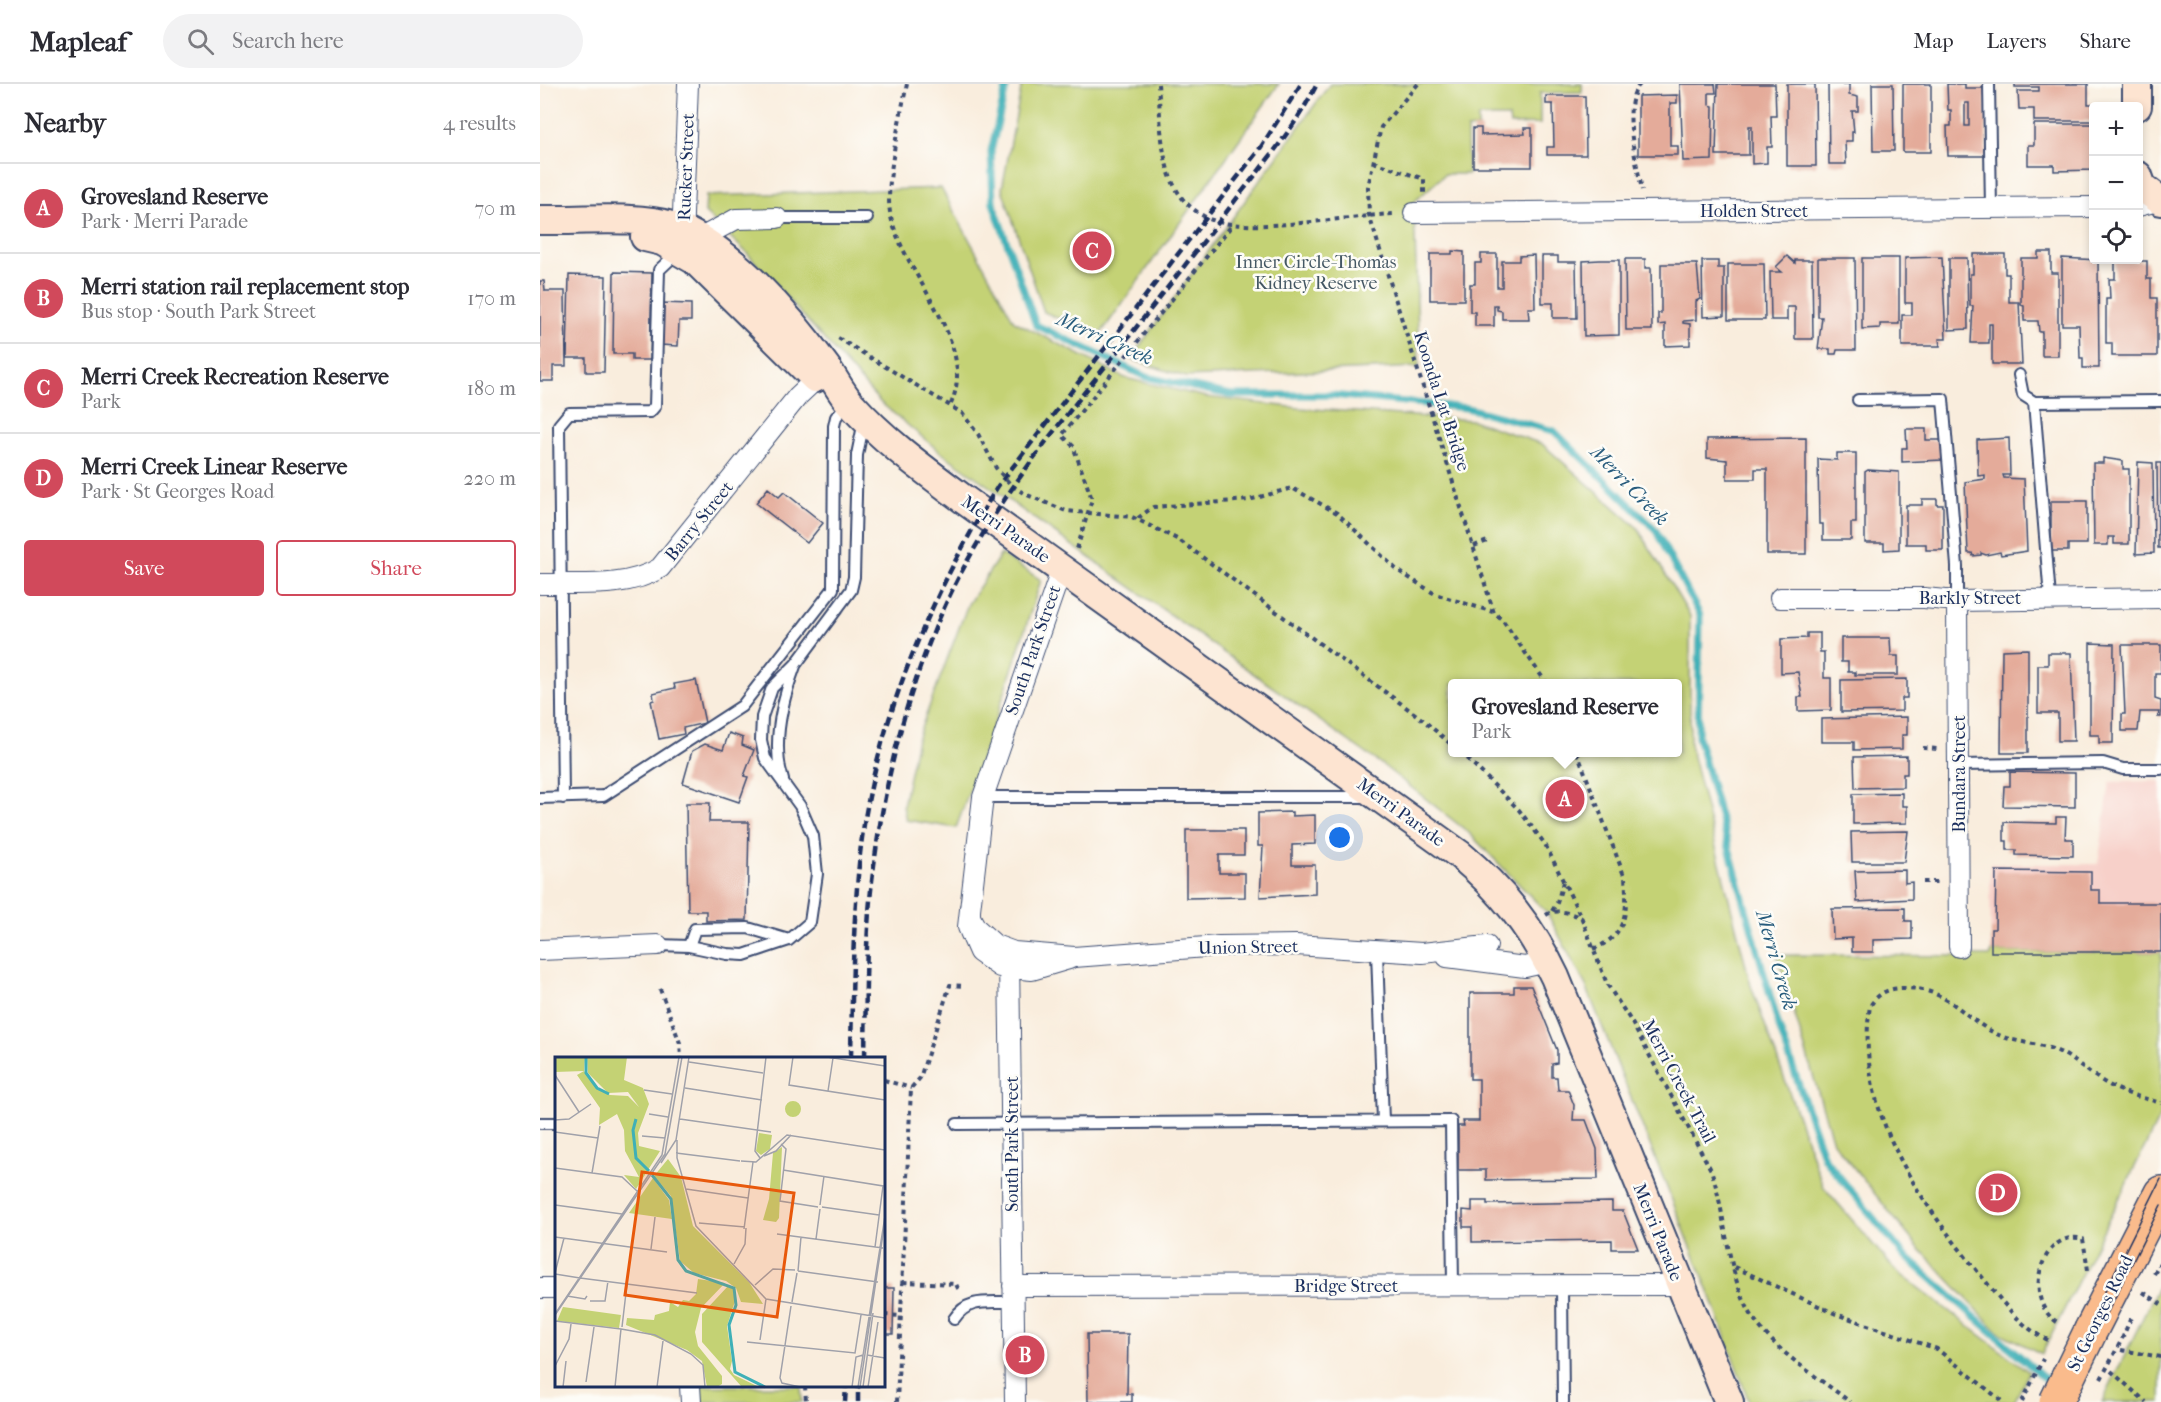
<!DOCTYPE html>
<html lang="en">
<head>
<meta charset="utf-8">
<style>
  :root { --surface:#fff; --page:#f2f2f3; --text:#2b2b33; --muted:#7c7c81; --line:#e1e1e2; --accent:#d1495b }
  body { margin:0; font-family:"IM FELL French Canon",serif; background:var(--page); color:var(--text) }
  .controls { position:absolute; right:18px; top:18px; display:grid; overflow:hidden; border-radius:6px; box-shadow:0 3px 9px #0003 }
  .controls button { width:54px; height:54px; display:grid; place-items:center; padding:0; border:0; border-bottom:2px solid var(--line); background:var(--surface); color:var(--text); font:30px sans-serif }
  .you { position:absolute; left:800px; top:754px; width:21px; height:21px; margin:-15px; border:4px solid #fff; border-radius:50%; background:#1a73e8; box-shadow:0 0 0 9px #1a73e833 }
  .badge { display:grid; place-items:center; width:39px; height:39px; border-radius:50%; background:var(--accent); color:#fff; font-size:20px; font-weight:700 }
  .pin { position:absolute; translate:-50% -50%; border:3px solid #fff; box-shadow:0 2px 6px #0006 }
  .popup { position:absolute; left:908px; top:595px; width:234px; height:78px; box-sizing:border-box; display:grid; place-content:center; border-radius:6px; background:var(--surface); filter:drop-shadow(0 2px 4px #0005); font-size:20px; white-space:nowrap; color:var(--muted) }
  .popup b { font-size:22px; color:var(--text) }
  .popup::after { content:''; position:absolute; left:50%; top:100%; margin-left:-12px; border:12px solid transparent; border-top-color:var(--surface) }
  .list { margin:0; padding:0; list-style:none }
  h2 { display:flex; justify-content:space-between; align-items:center; height:78px; margin:0; padding:0 24px; font-size:26px }
  h2 small { font-size:20px; font-weight:400; color:var(--muted) }
  .list li { display:grid; grid-template-columns:39px 1fr auto; gap:18px; align-items:center; box-sizing:border-box; height:90px; padding:0 24px; border-top:2px solid var(--line) }
  .list b { display:block; font-size:22px; white-space:nowrap }
  .list p { margin:0; font-size:20px; white-space:nowrap; color:var(--muted) }
  .list em { font-size:20px; font-style:normal; color:var(--muted) }
  .actions { display:flex; gap:12px; padding:18px 24px }
  .actions a { flex:1; padding:14px 0; border:2px solid var(--accent); border-radius:6px; text-align:center; font-size:21px; color:var(--accent) }
  .actions .main { background:var(--accent); color:#fff }
  .icon { flex:none; width:33px; height:33px; fill:none; stroke:currentColor; stroke-width:2; stroke-linecap:round; stroke-linejoin:round }
  .map { position:relative; flex:none; width:1621px; height:1318px; overflow:hidden }
  header { display:flex; align-items:center; gap:36px; box-sizing:border-box; height:84px; padding:0 30px; background:var(--surface); border-bottom:2px solid var(--line) }
  header strong { font-size:28px }
  nav { display:flex; gap:33px; margin-inline-start:auto; font-size:21px }
  .search { width:420px; height:54px; background:var(--page); display:flex; align-items:center; gap:15px; box-sizing:border-box; padding:0 21px; border-radius:33px; color:var(--muted); font-size:22px }
  main { display:flex }
  aside { flex:1; background:var(--surface) }
  .map>svg:first-child { display:block }
  .built { fill:#f7d0c9 }
  .green { fill:#c4d274; stroke:#708069; stroke-width:1.5; fill-rule:evenodd }
  .lines { fill:none; stroke-linecap:round; stroke-linejoin:round }
  .stream { stroke:#3fb0b7; stroke-width:7 }
  .building { fill:#e4ab9a; fill-rule:evenodd }
  .lane-casing { stroke:#3c4c71; stroke-width:14 }
  .street-casing { stroke:#3c4c71; stroke-width:22 }
  .secondary-casing { stroke:#3c4c71; stroke-width:32 }
  .highway-casing { stroke:#3c4c71; stroke-width:36 }
  .path { stroke:#3c4c71; stroke-width:4; stroke-dasharray:4.5 4.5; stroke-linecap:butt }
  .lane { stroke:#fff; stroke-width:10 }
  .street { stroke:#fff; stroke-width:20 }
  .secondary { stroke:#fde4d1; stroke-width:28 }
  .highway { stroke:#fabb8c; stroke-width:33 }
  .tram { stroke:#1b2f5e; stroke-width:1.5 }
  .rail { stroke:#1b2f5e; stroke-width:4.5; stroke-dasharray:9 4.5; stroke-linecap:butt }
  .highway-bridge-casing { stroke:#3c4c71; stroke-width:36; stroke-linecap:butt }
  .path-bridge { stroke:#3c4c71; stroke-width:4; stroke-dasharray:4.5 4.5; stroke-linecap:butt }
  .highway-bridge { stroke:#fabb8c; stroke-width:33 }
  .labels { text-anchor:middle; stroke-width:5; stroke-linejoin:round; paint-order:stroke }
  .street-label { font-size:18px; fill:#1b2f5e; stroke:#fdfcf7 }
  .park-label { font-size:18px; fill:#455864; stroke:#fdfcf7 }
  .water-label { font-size:20px; font-style:italic; fill:#285c7d; stroke:#fdfcf7 }
  .inset-river { fill:none; stroke:#3fb0b7; stroke-width:3 }
  .inset-road { fill:none; stroke:#a0a1aa; stroke-width:1.5 }
  .view { fill:#e8590c; fill-opacity:0.15; stroke:#e8590c; stroke-width:3 }
  .inset-edge { fill:none; stroke:#1b2f5e; stroke-width:3 }
</style>
</head>
<body>
<header>
<strong>Mapleaf</strong>
<div class="search"><svg class="icon" aria-label="search" viewBox="0 0 24 24"><circle cx="10" cy="10" r="6"/><path d="M15 15l6 6"/></svg>Search here</div>
<nav><a>Map</a><a>Layers</a><a>Share</a></nav>
</header>
<main>
<aside>
<h2>Nearby<small>4 results</small></h2>
<ul class="list">
<li><span class="badge">A</span><div><b>Grovesland Reserve</b><p>Park · Merri Parade</p></div><em>70 m</em></li>
<li><span class="badge">B</span><div><b>Merri station rail replacement stop</b><p>Bus stop · South Park Street</p></div><em>170 m</em></li>
<li><span class="badge">C</span><div><b>Merri Creek Recreation Reserve</b><p>Park</p></div><em>180 m</em></li>
<li><span class="badge">D</span><div><b>Merri Creek Linear Reserve</b><p>Park · St Georges Road</p></div><em>220 m</em></li>
</ul>
<div class="actions"><a class="main">Save</a><a>Share</a></div>
</aside>
<div class="map">
<svg width="1621" height="1318" viewBox="0 0 1621 1318">
  <rect width="100%" height="100%" fill="#fdfcf7"/>
  <filter id="ink" filterUnits="userSpaceOnUse"><feTurbulence type="fractalNoise" baseFrequency=".0167" numOctaves="2"/><feDisplacementMap in="SourceGraphic" scale="12" xChannelSelector="R" yChannelSelector="G"/><feConvolveMatrix kernelMatrix="1 2 1 2 8 2 1 2 1" color-interpolation-filters="sRGB"/></filter>
  <filter id="wash" filterUnits="userSpaceOnUse"><feTurbulence type="fractalNoise" baseFrequency=".008" numOctaves="4" result="noise"/><feDisplacementMap in="SourceGraphic" scale="24" xChannelSelector="R" yChannelSelector="G"/><feGaussianBlur stdDeviation="1.35" result="paint"/><feColorMatrix in="noise" values="0 0 0 0 0 0 0 0 0 0 0 0 0 0 0 0 0 1.4 0 .05"/><feComposite in="paint" operator="in"/></filter>
  <g filter="url(#wash)">
    <rect width="100%" height="100%" fill="#f9eddd"/>
    <path class="built" d="M1621 697V867L1451 868 1450 780H1558L1570 698Z"/>
    <path class="green" d="M482 0H739L559 252 504 228 462 105Z
      M790 0H1042V8L1000 9V40L970 41 969 33H938V44L927 45 928 90H905L874 118 879 283 646 293 590 275Z
      M401 104 474 237 585 294 666 313 759 324 932 336 1002 360 1098 444 1150 532V661L1211 902 1283 1102 1355 1186 1489 1288 1474 1318H1209L1171 1213 1046 902 1007 829 928 748 844 682 399 367 340 318 207 169 165 129 166 112ZM912 600H1138V668H912Z
      M461 470 501 496 457 632 416 744 366 736 363 722 377 655 428 520Z
      M1451 868H1621V1030L1502 1270 1458 1248 1376 1161 1293 1058 1237 871 1451 872Z
      M1621 1198V1318H1562L1614 1211Z
      M161 1302H261L262 1318H161Z"/>
    <g class="lines">
      <path class="stream" d="M467 0 451 67 453 119 496 241 606 293 691 311H792L927 324 1014 347 1115 445 1160 531 1158 653 1239 943 1284 1074 1363 1170 1515 1303"/>
    </g>
    <g id="blocks">
      <path class="building" d="M1140 0H1175L1176 9H1169V21L1173 22 1172 76 1143 77Z
        M1178 0H1235L1236 32H1231L1232 63H1227V79L1212 80V42H1209V71H1176Z
        M1247 0H1275L1276 82H1247Z
        M1288 0H1309V11L1318 13V27H1312L1314 48H1312V57H1305L1306 80H1289Z
        M1332 0H1353L1354 67H1333Z
        M1363 0H1391V68H1363Z
        M1407 0H1425V4H1446V72H1408L1407 42H1411V26H1408ZM1425 19H1429V42H1425Z
        M1475 0H1548V20H1553V37H1494V25H1479L1478 7H1499V3H1475Z
        M1137 11V19H1130V62H1138V71H1098V12Z
        M1006 12H1045L1046 71H1007V63H1014L1013 20H1006Z
        M1494 40H1554V86L1514 87V81H1488V61H1494Z
        M933 44H941V51L985 50 984 44H992V83H933Z
        M912 167 924 168V216H890V170H912Z
        M1498 168H1511V189H1518V272H1502V248H1499L1498 237H1484V222L1481 221V174H1498Z
        M941 170H957V203H962V177H979V172L994 171 995 224H988L989 235H962V227L957 226V221H954V242H935V228H930V200H935V179H941Z
        M1433 170H1465V190H1469V218H1479L1482 280H1452V240H1449V259H1431L1433 222H1430V190H1433Z
        M1002 172H1018V178H1036L1037 234H1013V219H1002Z
        M1247 172 1255 179V176H1272L1273 255H1255V223H1247V236H1231L1230 188H1242L1236 183Z
        M1402 173 1406 255H1399L1400 262H1362V231H1372V219H1365V174Z
        M1278 174H1315L1316 266H1297L1296 270H1290V265H1278L1282 233H1278Z
        M1322 174H1359V240H1340V244L1322 245Z
        M1409 174H1427L1428 245 1409 246Z
        M1522 174 1558 176 1559 284H1543V274H1540L1539 241H1522Z
        M1085 175H1105V184H1111L1112 246H1086Z
        M1060 176H1079V251L1044 252 1043 177Z
        M1162 177H1178V184H1184V232L1163 233Z
        M1575 177H1607V195H1611V214H1617V272H1572V259H1566V215H1570L1569 195H1575Z
        M1121 180H1157L1160 215 1156 217V236L1143 237V239L1150 240V261L1125 262V240L1118 241V229H1121Z
        M1188 180H1224L1225 236H1188Z
        M74 188 112 189 110 276H92V270H73Z
        M29 191 66 192 64 288H46V274H27Z
        M0 197H4L5 207H25L26 282H13V297H0Z
        M120 219 151 220V237H139L138 262 120 261Z
        M1366 345H1386V356H1402V376L1362 378V364H1367Z
        M1266 354V470H1227V385H1215V395H1187V376L1167 374V355Z
        M1469 354 1470 391H1463L1464 394 1484 395 1487 467 1461 471 1460 468 1446 471 1441 469V471L1433 472 1432 469H1428L1425 398 1445 395V391L1438 392 1437 356Z
        M1297 369H1316V439H1311V456H1283V440H1279L1278 375 1297 376Z
        M1563 374 1583 377V385H1589V460H1574V453H1568V461H1554L1553 379H1563Z
        M1598 378 1613 379 1614 469 1596 470Z
        M1617 379H1621V464H1618Z
        M1328 386 1359 388V465L1344 466V459H1325V388Z
        M228 404 239 413 244 408 283 439 267 459 216 419Z
        M1382 415H1397V421H1403V466H1386V460H1366V421H1382Z
        M1511 417H1547V460H1528V467H1511Z
        M1267 549H1280V568H1284V594H1291V626L1258 627V613H1262L1258 588 1241 589V555L1267 554Z
        M1301 554H1350L1351 572H1358V591H1315V588H1308V578H1301Z
        M1550 559 1574 560 1573 659H1559V651H1550Z
        M1582 561H1621V589H1615V615L1621 617V633H1618L1619 628H1600L1598 647H1582V630H1585Z
        M1488 565V669H1461L1462 566Z
        M1508 569H1531L1534 657H1518V629H1498V581H1508Z
        M1367 595V614H1362V627L1301 628V596Z
        M156 596 165 639 143 644 144 650 119 655 111 617 114 616 113 609 135 604 134 600Z
        M1367 633V651H1362V665L1314 666V658H1281V635Z
        M189 649 203 654 202 661 214 666 204 692 208 693 199 718 143 699 152 667 165 660 183 666Z
        M1367 672V690H1363V703L1315 704 1314 673Z
        M1470 688 1535 689V723L1463 722 1464 702H1470Z
        M1362 709V722H1367V739L1313 740V710Z
        M146 719H170L169 738H209L207 836 166 837V827H148Z
        M752 728V732L775 731V760L752 761V781H775V810L720 813 723 762H718V729Z
        M1516 733H1526L1525 755H1533V772L1476 771V766H1467V757H1464V738L1516 739Z
        M646 746H704V771H679V789H705V813L646 814Z
        M1368 747 1364 778H1312L1311 748Z
        M1365 786V799L1372 798V815L1317 818 1315 787Z
        M1456 787 1551 788V806H1560V819H1621V868H1451V845H1455Z
        M1365 824V837H1372V855L1333 856V868H1312V854L1293 855 1292 825Z
        M974 902H991L1017 966V979L1012 980V993H1017L1018 1006H1028L1034 1021 1033 1036H1046L1057 1065 1058 1095 946 1096V1086H918V1042H924L923 1037H939V995H930V909H974Z
        M932 1117H947V1120L1072 1118V1127H1083L1098 1165H1072V1156L932 1158V1143H923V1126L932 1127Z
        M344 1204H354L353 1250H344Z
        M547 1250H588L587 1310H592V1318H548Z"/>
    </g>
  </g>
  <g filter="url(#ink)">
    <use href="#blocks" fill-opacity="0" stroke="#3c4c71" stroke-width="1.5"/>
    <g class="lines">
      <g class="lane-casing">
        <path id="lane" d="M1449 0 1451 125
          M237 134H327
          M1479 291 1483 311 1494 318
          M1318 316 1403 315 1417 482V517
          M1510 514 1494 318 1621 317
          M1420 681 1563 679 1583 685H1621
          M243 696C231 660 242 617 255 582
          M443 713H827
          M0 714 63 712 202 622 293 505 294 342 296 333 309 318
          M23 714 19 341 29 329 110 328 115 322 119 186 138 168
          M118 861 149 862 187 870 204 871 249 856 270 838 277 790 273 752 260 722 225 674 221 656 222 633 232 604 256 580 311 506 314 493 317 371 324 337
          M149 862 155 845 208 844 249 856
          M837 868 843 1037
          M0 1039H16
          M417 1040 911 1037 913 1202
          M1022 1202 1023 1318
          M414 1235C428 1213 450 1219 473 1218"/>
      </g>
      <g class="street-casing">
        <path id="street" d="M1598 122 1617 117
          M874 129 1554 123
          M142 156 148 0
          M150 160 196 135 237 134
          M522 484 443 713 428 843 439 868 460 883 492 886 529 875
          M0 500C39 499 86 505 120 484L258 312 276 295
          M1240 514H1384L1417 517 1621 514
          M1417 517 1419 863
          M430 823V833L436 844 455 861 474 868 534 873 679 862 756 861 882 869 947 862
          M0 866 118 861
          M907 873 985 883 1008 878
          M469 874 475 1318
          M473 1202 1140 1201
          M0 1204H16
          M150 1302 151 1318"/>
      </g>
      <g class="secondary-casing">
        <path id="secondary" d="M1597 0V22
          M1598 92 1602 103 1621 117
          M0 136C38 137 98 131 132 142 188 160 251 235 285 282 294 294 301 309 311 320 344 357 386 387 426 417L920 771C962 806 992 844 1015 893L1189 1318
          M105 153 122 157 155 176 275 294"/>
      </g>
      <g class="highway-casing">
        <path id="highway" d="M1551 1246 1621 1109"/>
      </g>
      <path class="path" d="M367 0C361 28 345 101 350 128 361 190 439 256 411 320
        M618 0C621 34 619 82 640 111 646 121 661 132 672 136 713 150 807 132 854 130
        M878 0 841 43 828 103 829 131 954 529 962 535 1007 600
        M1100 0C1080 21 1097 80 1102 106
        M833 78 884 95V110
        M298 254 422 329 438 350 456 384 471 401 485 410 526 427 592 433 639 456 882 635 912 661
        M598 434 613 423 709 416 752 404 797 429 857 486 895 510 953 528
        M934 462 950 456
        M537 465 552 415 533 362 522 351 693 140
        M1383 664 1398 665
        M921 668 979 726 1005 760 1042 835 1067 900 1091 937 1171 1086C1189 1138 1185 1204 1224 1248 1247 1275 1282 1296 1310 1318
        M1037 668 1085 794C1088 827 1087 852 1053 865
        M1383 798H1397
        M1012 827 1017 819 1023 798
        M1006 831C1017 824 1030 829 1042 834
        M120 905 140 959 141 974
        M344 996 371 1004
        M1194 1183 1296 1230 1397 1265 1463 1318
        M1614 1190 1621 1178
        M363 1198 416 1200 420 1209
        M1603 1208 1621 1220
        M344 1231 361 1232
        M1517 1238C1481 1215 1502 1144 1543 1155L1548 1186
        M1582 1255 1592 1231
        M1508 1256C1481 1244 1462 1217 1443 1194 1380 1118 1314 1026 1330 922 1339 908 1349 904 1365 904 1410 904 1425 937 1461 952 1478 959 1498 959 1515 966 1535 974 1550 991 1569 1001 1585 1010 1604 1014 1621 1019
        M1581 1266 1621 1273
        M1571 1287 1606 1318
        M265 1302 266 1318
        M357 1318 371 1004 380 994 410 901 424 902"/>
      <use href="#lane" class="lane"/>
      <use href="#street" class="street"/>
      <use href="#secondary" class="secondary"/>
      <use href="#highway" class="highway"/>
      <path class="tram" d="M1510 1318 1621 1095
        M1523 1318 1621 1121"/>
      <path class="rail" d="M311 974C312 906 313 838 320 770 334 642 391 510 458 402L721 63 761 0
        M325 974C326 916 325 856 332 797 346 678 378 558 440 455 486 376 546 308 602 236 635 194 668 152 701 109 729 74 757 40 777 0
        M305 1318 306 1302
        M318 1318V1302"/>
      <g class="highway-bridge-casing">
        <path id="highway-bridge" d="M1516 1318 1551 1246"/>
      </g>
      <path class="path-bridge" d="M1561 1295 1582 1255
        M1482 1318 1503 1275"/>
      <use href="#highway-bridge" class="highway-bridge"/>
    </g>
  </g>
  <g class="labels">
    <g class="street-label">
      <text transform="translate(146 83) rotate(-88)" y="6">Rucker Street</text>
      <text x="1214" y="133">Holden Street</text>
      <text transform="translate(902 317) rotate(72)" y="6">Koonda Lat Bridge</text>
      <text transform="translate(159 437) rotate(-51)" y="6">Barry Street</text>
      <text transform="translate(466 445) rotate(35)" y="6">Merri Parade</text>
      <text x="1430" y="520">Barkly Street</text>
      <text transform="translate(493 566) rotate(-71)" y="6">South Park Street</text>
      <text transform="translate(1419 690) rotate(-90)" y="6">Bundara Street</text>
      <text transform="translate(861 728) rotate(36)" y="6">Merri Parade</text>
      <text transform="translate(708 863) rotate(-1)" y="6">Union Street</text>
      <text transform="translate(1139 997) rotate(62)" y="6">Merri Creek Trail</text>
      <text transform="translate(472 1060) rotate(-90)" y="6">South Park Street</text>
      <text transform="translate(1118 1148) rotate(68)" y="6">Merri Parade</text>
      <text x="806" y="1208">Bridge Street</text>
      <text transform="translate(1560 1229) rotate(-64)" y="6">St Georges Road</text>
    </g>
    <g class="park-label">
      <text x="776" y="184">Inner Circle-Thomas<tspan x="776" dy="21">Kidney Reserve</tspan></text>
    </g>
    <g class="water-label">
      <text transform="translate(565 254) rotate(24)" y="7">Merri Creek</text>
      <text transform="translate(1090 401) rotate(46)" y="7">Merri Creek</text>
      <text transform="translate(1237 876) rotate(74)" y="7">Merri Creek</text>
    </g>
  </g>
  <g transform="translate(15 973)">
    <rect width="330" height="330" fill="#f9eddd"/>
    <path d="M0 0H30L29 14 41 30 55 38 73 39 84 50 73 35 53 36 33 16 32 0H72L69 23 88 31 94 47 83 76 84 89 105 94 81 132 69 118 84 120 70 94 69 73 62 57 44 68 45 51 22 18 29 14 0 15ZM230 52a8 8 0 1 1 16 0a8 8 0 1 1-16 0ZM204 76 217 78 215 92 206 98 201 94ZM227 90 224 161 221 165 208 163 214 142 218 96ZM113 102 126 120 138 169 194 225 208 247 186 245 181 231 171 224 139 216 125 204 116 139 99 119ZM98 121 114 143 117 162 74 156ZM143 222 170 226 146 251 140 275 143 289 167 319V327L162 330H152L147 304 132 293 71 268 72 261 99 263 100 258 114 254 115 245 123 250 128 243 134 244 141 237ZM173 229 178 232 180 244 172 269 177 304 175 312 179 318 204 330 186 329 147 285V257ZM8 250 66 258 64 271 2 264Z" fill="#c4d274"/>
    <path class="inset-river" d="M31 0V16L42 31 54 37M81 62 78 73 81 101 94 114M97 118 116 142 123 203 131 214 179 231 181 248 174 268 180 315 210 330"/>
    <path class="inset-road" d="M238 0 234 28 330 43M272 0 330 9M134 5 208 16M0 18 24 55M130 31 207 43M89 33 117 37M273 34 278 1M94 57 113 60M125 62 216 75M0 63 14 62 36 47M0 75 43 81M87 79 110 81M122 83V101L141 169 211 242 330 261M226 87 231 92 225 144 263 150M121 96 185 104M209 99 221 94 236 78M205 101 200 94 211 0M186 104 201 105 232 78 330 93M106 106 121 83 134 0M0 111 67 120 82 134M228 113 328 129 320 190M37 116 45 69M131 132 193 141M0 148 67 157M265 148 269 119M267 150 324 158M144 166 190 170M189 172 198 105M222 177 328 191M0 180 112 195M261 182 265 152M96 192 100 160M179 207 190 187 191 171M243 214 323 225M243 214 246 180M0 216 9 181M0 217 25 221M25 221 142 236M200 228 218 212 240 213M12 239 30 242 32 239M35 244H50L53 224M237 245 242 216M236 249 225 321 227 326 245 330M0 257 107 98 124 0M0 258 110 97 127 0M0 264 66 272M67 270 72 227M66 272 100 278 136 297 148 308 150 330M205 283 211 242M192 285 300 296 306 258M312 298 330 301M0 309 14 282 16 267M31 325 39 270M8 330 11 304M60 330 66 272M102 330 108 284M297 330 301 300 308 298M303 330 330 159M305 330 330 164M308 330 318 256M313 330 323 265"/>
    <path class="view" d="M87 115 239 136 222 260 70 238Z"/>
    <rect width="330" height="330" class="inset-edge"/>
  </g>
</svg>
<div class="controls">
<button>+</button>
<button>−</button>
<button><svg class="icon" aria-label="locate" viewBox="0 0 24 24"><circle cx="12" cy="12" r="6"/><path d="M12 2v4M12 18v4M2 12h4M18 12h4"/></svg></button>
</div>
<div class="you"></div>
<div class="pin badge" style="left:1025px;top:715px">A</div>
<div class="popup"><b>Grovesland Reserve</b>Park</div>
<div class="pin badge" style="left:485px;top:1271px">B</div>
<div class="pin badge" style="left:552px;top:167px">C</div>
<div class="pin badge" style="left:1458px;top:1109px">D</div>
</div>
</main>
</body>
</html>
